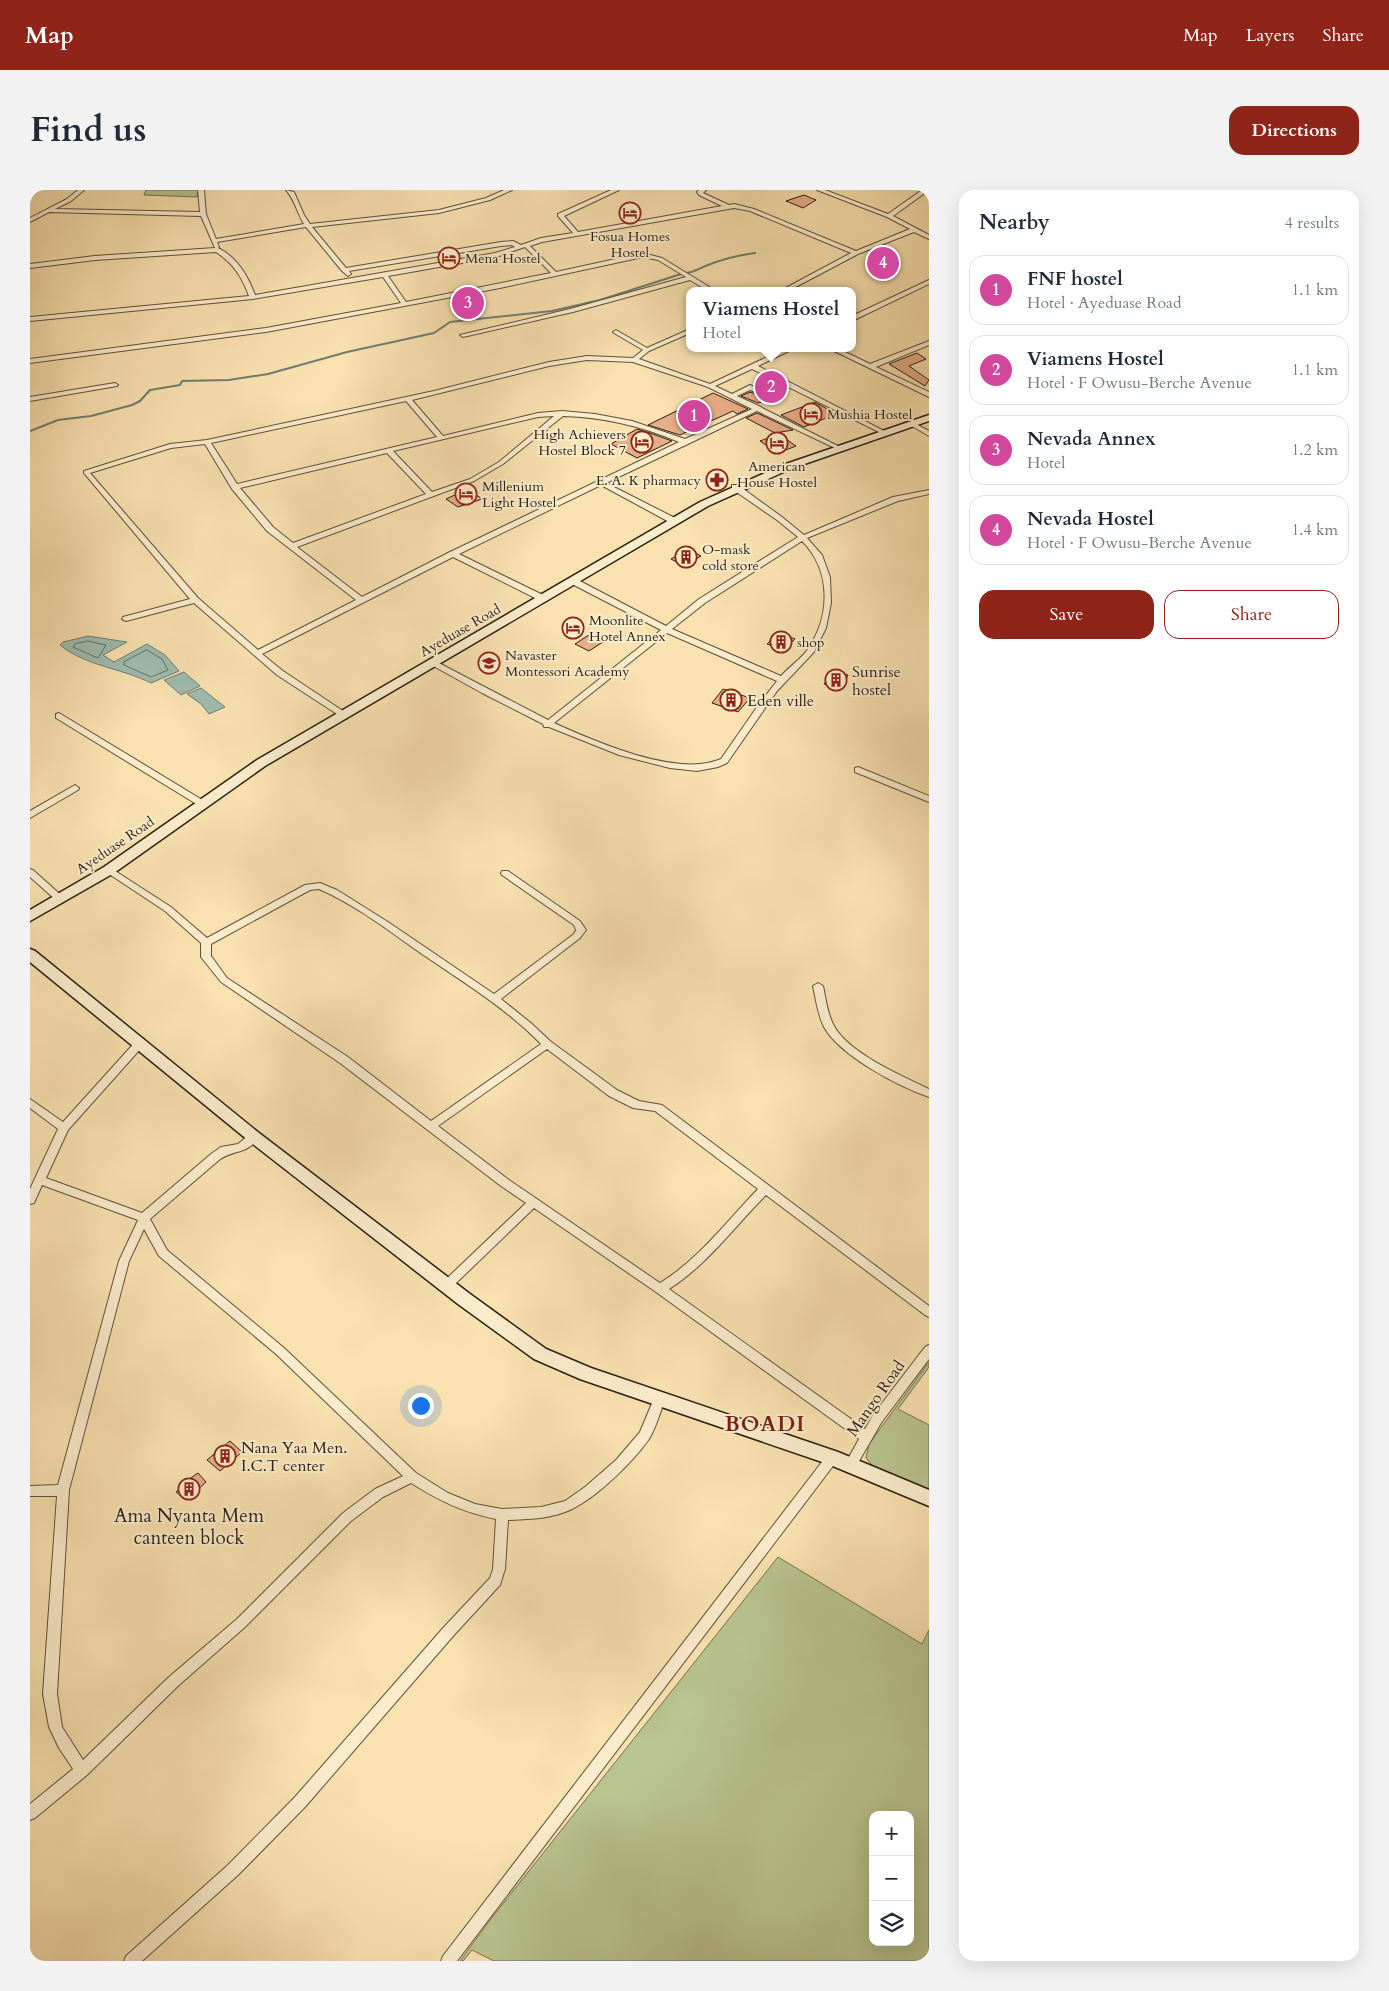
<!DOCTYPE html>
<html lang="en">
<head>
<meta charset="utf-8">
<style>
  :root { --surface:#fff; --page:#f2f2f3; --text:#1f2937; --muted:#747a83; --line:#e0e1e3; --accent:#8f2418 }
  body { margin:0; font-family:Cardo,serif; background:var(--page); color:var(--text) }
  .controls { position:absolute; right:15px; bottom:15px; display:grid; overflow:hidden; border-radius:10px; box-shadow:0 5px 20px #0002 }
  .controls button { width:45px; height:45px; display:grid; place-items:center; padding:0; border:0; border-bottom:1px solid var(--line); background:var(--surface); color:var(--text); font:25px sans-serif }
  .you { position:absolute; left:390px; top:1215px; width:18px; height:18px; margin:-12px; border:4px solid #fff; border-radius:50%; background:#1a73e8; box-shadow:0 0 0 8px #1a73e833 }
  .badge { display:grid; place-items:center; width:32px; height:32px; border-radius:50%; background:var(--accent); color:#fff; font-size:16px; font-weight:700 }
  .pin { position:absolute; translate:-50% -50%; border:2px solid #fff; box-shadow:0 1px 5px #0006 }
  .popup { position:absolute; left:656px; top:97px; width:170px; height:65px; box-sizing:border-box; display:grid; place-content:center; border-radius:10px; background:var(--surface); filter:drop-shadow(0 1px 4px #0005); font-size:16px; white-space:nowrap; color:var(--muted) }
  .popup b { font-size:19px; color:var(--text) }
  .popup::after { content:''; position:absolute; left:50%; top:100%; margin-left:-10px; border:10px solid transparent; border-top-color:var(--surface) }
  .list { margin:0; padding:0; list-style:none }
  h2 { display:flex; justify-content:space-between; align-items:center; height:65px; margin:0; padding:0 20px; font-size:21px }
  h2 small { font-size:16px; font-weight:400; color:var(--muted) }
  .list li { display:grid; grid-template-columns:32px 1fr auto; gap:15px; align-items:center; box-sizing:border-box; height:70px; margin:0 10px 10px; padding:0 10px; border:1px solid var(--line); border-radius:15px }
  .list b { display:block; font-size:19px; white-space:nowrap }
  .list p { margin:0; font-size:16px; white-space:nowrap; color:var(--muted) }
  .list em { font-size:16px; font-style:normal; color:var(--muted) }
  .actions { display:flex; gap:10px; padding:15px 20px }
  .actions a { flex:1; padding:11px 0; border:1px solid var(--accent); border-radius:15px; text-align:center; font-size:18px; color:var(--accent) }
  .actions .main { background:var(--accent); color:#fff }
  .icon { flex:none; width:28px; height:28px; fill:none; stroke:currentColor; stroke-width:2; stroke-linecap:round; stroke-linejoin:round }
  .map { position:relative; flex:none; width:899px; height:1771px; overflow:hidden; border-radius:15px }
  header { display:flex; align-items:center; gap:30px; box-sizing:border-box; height:70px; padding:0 25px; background:var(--accent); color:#fff }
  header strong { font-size:24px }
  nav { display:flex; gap:28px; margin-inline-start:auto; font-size:18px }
  .intro { display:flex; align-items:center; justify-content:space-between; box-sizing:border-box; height:120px; padding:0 30px }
  h1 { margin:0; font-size:35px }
  .button { padding:12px 22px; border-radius:15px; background:var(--accent); color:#fff; font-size:18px; font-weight:700 }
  main { display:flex; gap:30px; padding:0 30px }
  aside { flex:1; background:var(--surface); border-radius:15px; box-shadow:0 5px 20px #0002 }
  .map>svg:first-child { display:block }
  .green { fill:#b9c48e; stroke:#727250; fill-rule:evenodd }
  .water { fill:#9ebcb0; stroke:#707d71 }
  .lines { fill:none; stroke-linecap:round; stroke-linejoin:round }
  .shore { stroke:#646e62; stroke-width:1 }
  .stream { stroke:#707d71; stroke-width:2 }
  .building { fill:#e6ad88; stroke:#2a1f13 }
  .street-casing { stroke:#5e503a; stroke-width:2 }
  .secondary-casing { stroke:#2a1f13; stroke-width:3 }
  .street { fill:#fbeccc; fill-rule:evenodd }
  .secondary { fill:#fbeccc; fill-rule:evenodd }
  .labels { text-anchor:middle; stroke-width:4; stroke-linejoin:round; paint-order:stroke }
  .far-poi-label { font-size:14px; fill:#2a1f13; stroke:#fbeccc; text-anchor:start }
  .far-street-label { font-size:14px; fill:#2a1f13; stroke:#fbeccc }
  .poi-label { font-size:16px; fill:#2a1f13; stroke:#fbeccc; text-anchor:start }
  .street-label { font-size:16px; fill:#2a1f13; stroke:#fbeccc }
  .near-poi-label { font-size:19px; fill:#2a1f13; stroke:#fbeccc }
  .district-label { font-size:21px; font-weight:bold; letter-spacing:1px; fill:#7a1f14; stroke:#fbeccc }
</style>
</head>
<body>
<header>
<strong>Map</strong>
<nav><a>Map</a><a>Layers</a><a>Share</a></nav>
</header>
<div class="intro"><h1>Find us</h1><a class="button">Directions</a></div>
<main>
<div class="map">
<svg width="899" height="1771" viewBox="0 0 899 1771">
  <rect width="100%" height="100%" fill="#f9e1b0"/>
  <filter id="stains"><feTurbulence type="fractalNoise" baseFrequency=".004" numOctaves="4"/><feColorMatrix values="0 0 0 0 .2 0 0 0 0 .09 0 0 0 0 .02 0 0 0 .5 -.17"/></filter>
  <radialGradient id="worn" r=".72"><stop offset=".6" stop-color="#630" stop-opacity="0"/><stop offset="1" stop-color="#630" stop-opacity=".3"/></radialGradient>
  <path class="green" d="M116 0H168L167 7 114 5Z
    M899 1172V1177L868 1219 899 1235V1301L845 1279 836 1268 839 1254Z
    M748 1367 892 1454 899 1440V1771H464L442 1760 433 1771H430L460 1730ZM843 1625H880V1752H843Z"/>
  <path class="water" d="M58 446 97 452 73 465 84 472 117 454 135 465 149 481 121 493C91 478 56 476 30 455L33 452Z
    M154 482 170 496 151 505 134 490Z
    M171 498 195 517 179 524 171 514 157 504Z"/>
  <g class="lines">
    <path class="shore" d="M58 451 76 455 68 468 43 457 45 454Z
      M117 460 132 469 138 480 121 487 94 475V472Z"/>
    <path class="stream" d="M656 83C666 82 669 78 678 75 693 69 710 65 725 63
      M0 241 28 230 61 226 102 215 110 211 120 200 150 195 152 191 199 190 238 184 317 162 404 143 420 132 522 121 570 110 651 84"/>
  </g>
  <path class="building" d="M774 5 786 10 773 18 756 11Z
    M854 67 865 71 851 78 841 74Z
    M887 163 896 169 879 176 899 190 895 196 859 174Z
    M739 189 757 199 730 209 735 211 728 213 711 206 720 202 729 205 736 202V197L726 196Z
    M683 203 718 219 707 224 703 221 650 245 618 235Z
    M785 212 806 224 774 237 751 225Z
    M727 223 740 229 763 240 745 243 716 228Z
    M607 239 620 243 642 251 607 268 581 254Z
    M749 244 763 254 766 256 748 263 730 251Z
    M438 299 452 309 428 317 416 309Z
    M658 359 671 366 654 376 641 369Z
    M565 441 579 448 559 461 545 454Z
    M748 443 765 449 754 460 737 454Z
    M802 481 818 485 811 499 794 494Z
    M693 499 720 508 708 522 682 513Z
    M200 1251 212 1262 190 1281 177 1270Z
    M168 1283 176 1292 156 1310 146 1302 153 1296 151 1295Z"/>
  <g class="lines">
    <g class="street-casing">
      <path id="street" d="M48 0H54L41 11 25 19 170 22 168 0H174L176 24 186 49 274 34C267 23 265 10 256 0L264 2 274 25 280 34 409 20 456 8 474 0H482L460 10 409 23 282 37 316 78 471 52 483 51 491 55 511 48 543 43 528 26V24L581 0H589L534 26 548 42 692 16 669 5 667 2 669 0H676L673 3 699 15 704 14 724 19 826 61 880 39 857 27 787 0H795L858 24 892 0H899L863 26 899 45V49L884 42 828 64 758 101H750L821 63 720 21 704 18 512 52 500 56 526 82 613 63 632 68 686 101H678L660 90 543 122 433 147 430 145 540 119 656 87 628 70 613 67 470 98 236 142 0 173V169L236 138 371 113 353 87 223 109 0 131V127L219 106C212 87 203 73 186 62L65 70 0 78V74L65 66 185 58 171 26 19 22 0 32V28L37 9ZM276 37 312 81 318 86 321 84 319 81 471 56 482 55 485 57 465 63 225 105C218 86 207 67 188 58L189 57 187 52ZM495 57 521 83 376 112 358 86 466 67Z
        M899 90V94L822 131V126Z
        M660 139V143L619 161 609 169 680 194 756 158H765L728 176 858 243 853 244 722 179 685 196 702 204 720 195 728 199 735 198V200L728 203 720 200 707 206 731 217 732 218 812 258 807 259 727 221 576 293 647 329V333H641L571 295 429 364 517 407V411H511L423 367 232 464 253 481 316 523 317 525 313 528 247 485 164 413 96 431 92 429 93 427 160 409 54 283V281L140 254 177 250 404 201 519 172 557 166 603 168 613 160 584 143 583 142 586 140 617 158ZM557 170 603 172 678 197 722 219 655 249 602 231 565 224 532 221 508 223 413 246 382 210 519 176ZM376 211 407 247 207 294 181 253ZM524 226 469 272 440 289 402 302 363 261 508 227ZM533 226C574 227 611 236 649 252L420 362 332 407 267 357 444 291 473 274ZM175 254 202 299 237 341 326 410 228 460 168 408 60 283 141 258ZM357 263 396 304 263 353 243 337 210 298Z
        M899 151V155L846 177 899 202V207L798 158H807L840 174Z
        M85 193 88 195 87 196 0 211V207Z
        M880 233H884L899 241V246L880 235Z
        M702 295H708L752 327 774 345 863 307 899 300V304L868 311 777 348 792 365 800 387 801 413 796 438 784 462 747 501 697 573 688 577 667 581 640 578 589 565 519 537H514L513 534 452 503 398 473 402 471H405L518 530 631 440 540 393V389H546L636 436 669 409 768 347 747 330 702 299ZM772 351C801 380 801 425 778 459 771 469 759 477 751 486L642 439 675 413ZM637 443 747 491 727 517 691 569C648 588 566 552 524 533Z
        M29 523 174 611 175 613 171 616 168 615 26 528V524Z
        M828 577 899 606V612L825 582V578Z
        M45 595 49 598 48 600 0 628V621Z
        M79 677 141 717 177 748 275 695 290 693 307 700 358 732 464 804 544 744 546 740 544 735 472 685 471 683 472 681H478L550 731 556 740 550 748 471 809 502 834 520 851 587 900 609 911 632 915 899 1116V1127L895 1125 736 1005C704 1037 677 1075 639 1099L835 1239 843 1225 895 1157 899 1155V1169L851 1233 824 1280 820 1281 816 1280 814 1276 829 1249 626 1102 504 1018 421 1098 417 1100 413 1098 411 1095 413 1092 496 1013 471 996 310 873 191 792 171 767V753L135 721 76 682 75 680ZM289 699C326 715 359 741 392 764 433 792 476 818 511 854L401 931 318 867 197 788 181 766V754L280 700ZM517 859 579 906 603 918 625 921 728 999C696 1032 669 1069 630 1093L479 990 408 936Z
        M0 679 3 680 33 707 35 709 33 711H27L0 687Z
        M788 793 793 796C796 809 797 822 803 834 816 862 872 886 899 899V907C869 897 809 865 794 837 788 825 786 810 783 796Z
        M110 849 113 850 115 853 113 856 38 940 16 988 112 1023 181 964 191 957 208 954 220 944H228L229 947C217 965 204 959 189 970L120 1029 137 1060 254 1158 386 1283 418 1303 445 1314 472 1319 511 1317 535 1311 555 1297 586 1270 610 1242 625 1206 629 1205 633 1206 635 1210C630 1222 626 1238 619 1249 603 1272 567 1307 542 1319 522 1329 499 1329 478 1330L475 1379 470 1395 424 1445 275 1617 208 1685 112 1771H94L96 1766 198 1675 265 1607 414 1437 460 1388 463 1379 466 1329C432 1322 410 1311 381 1293L353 1307 321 1331 215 1437 149 1495 57 1585 5 1628 0 1630V1614L43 1579 29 1558 19 1537 13 1504 27 1306H0V1296L28 1295 89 1071 108 1030 12 995 4 1013 0 1014V999L28 939 0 918V909L33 932 107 850ZM114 1039 129 1066 246 1164 373 1286 345 1299 313 1323 207 1429 139 1487 53 1570 32 1537 27 1504 39 1300 99 1071Z
        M802 1263 806 1264 808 1268 806 1272 427 1771H411L413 1766 798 1264Z"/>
    </g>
    <g class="secondary-casing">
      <path id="secondary" d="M899 225V231L760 279 678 316 235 576 84 683 0 731V720L74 677 227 570 670 312 753 275Z
        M0 759 5 761 229 943 440 1104 516 1159 561 1178 808 1262 899 1300V1316L798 1274 550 1189 504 1169 428 1114 219 951 0 772Z"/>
    </g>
    <use href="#street" class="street"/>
    <use href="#secondary" class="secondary"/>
  </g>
  <defs>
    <g id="hotel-ring" transform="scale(1.125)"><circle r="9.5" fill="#fbeccc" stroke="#8f2418" stroke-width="1.5"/><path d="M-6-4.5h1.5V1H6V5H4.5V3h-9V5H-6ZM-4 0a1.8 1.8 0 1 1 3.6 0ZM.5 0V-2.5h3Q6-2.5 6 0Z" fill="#8f2418"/></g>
    <g id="pharmacy-ring" transform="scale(1.125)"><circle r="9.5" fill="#fbeccc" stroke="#8f2418" stroke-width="1.5"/><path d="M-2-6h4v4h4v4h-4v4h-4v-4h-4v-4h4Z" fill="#8f2418"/></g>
    <g id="building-ring" transform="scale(1.125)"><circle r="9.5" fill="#fbeccc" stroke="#8f2418" stroke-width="1.5"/><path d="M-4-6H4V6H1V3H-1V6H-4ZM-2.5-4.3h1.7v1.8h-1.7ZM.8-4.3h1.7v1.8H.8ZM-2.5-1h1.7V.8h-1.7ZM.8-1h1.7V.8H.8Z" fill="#8f2418"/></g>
    <g id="school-ring" transform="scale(1.125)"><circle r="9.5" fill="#fbeccc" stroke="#8f2418" stroke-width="1.5"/><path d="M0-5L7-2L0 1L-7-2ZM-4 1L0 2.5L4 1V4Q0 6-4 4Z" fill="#8f2418"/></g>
  </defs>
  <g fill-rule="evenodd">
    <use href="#hotel-ring" x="600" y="23"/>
    <use href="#hotel-ring" x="419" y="68"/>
    <use href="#hotel-ring" x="781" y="224"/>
    <use href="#hotel-ring" x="612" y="252"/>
    <use href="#hotel-ring" x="747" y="253"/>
    <use href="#pharmacy-ring" x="687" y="290"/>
    <use href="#hotel-ring" x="436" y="304"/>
    <use href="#building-ring" x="656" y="367"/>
    <use href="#hotel-ring" x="543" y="438"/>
    <use href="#building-ring" x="751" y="452"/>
    <use href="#school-ring" x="459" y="473"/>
    <use href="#building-ring" x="806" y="490"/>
    <use href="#building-ring" x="701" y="510"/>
    <use href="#building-ring" x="195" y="1266"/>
    <use href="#building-ring" x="159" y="1299"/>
  </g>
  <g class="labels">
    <g class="far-poi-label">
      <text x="600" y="51" text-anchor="middle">Fosua Homes<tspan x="600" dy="16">Hostel</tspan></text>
      <text x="435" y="73">Mena Hostel</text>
      <text x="797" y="229">Mushia Hostel</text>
      <text x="596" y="249" text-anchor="end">High Achievers<tspan x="596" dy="16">Hostel Block 7</tspan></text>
      <text x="747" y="281" text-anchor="middle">American<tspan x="747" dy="16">House Hostel</tspan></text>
      <text x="671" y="295" text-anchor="end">E. A. K pharmacy</text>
      <text x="452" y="301">Millenium<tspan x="452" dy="16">Light Hostel</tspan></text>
      <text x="672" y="364">O-mask<tspan x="672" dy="16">cold store</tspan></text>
      <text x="559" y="435">Moonlite<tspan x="559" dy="16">Hotel Annex</tspan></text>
      <text x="767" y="457">shop</text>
      <text x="475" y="470">Navaster<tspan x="475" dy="16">Montessori Academy</tspan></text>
    </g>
    <g class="far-street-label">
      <text transform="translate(430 440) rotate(-30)" y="5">Ayeduase Road</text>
      <text transform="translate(85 655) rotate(-34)" y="5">Ayeduase Road</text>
    </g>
    <g class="poi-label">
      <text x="822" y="487">Sunrise<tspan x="822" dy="18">hostel</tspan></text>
      <text x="717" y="516">Eden ville</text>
      <text x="211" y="1263">Nana Yaa Men.<tspan x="211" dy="18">I.C.T center</tspan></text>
    </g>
    <g class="street-label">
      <text transform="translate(845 1208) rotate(-55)" y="6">Mango Road</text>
    </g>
    <g class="near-poi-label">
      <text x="159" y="1332">Ama Nyanta Mem<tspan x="159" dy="22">canteen block</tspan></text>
    </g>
    <g class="district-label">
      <text x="735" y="1241">BOADI</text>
    </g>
  </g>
  <rect width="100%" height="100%" filter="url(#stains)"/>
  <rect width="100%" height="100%" fill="url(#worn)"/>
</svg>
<div class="controls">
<button>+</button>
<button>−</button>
<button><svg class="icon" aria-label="layers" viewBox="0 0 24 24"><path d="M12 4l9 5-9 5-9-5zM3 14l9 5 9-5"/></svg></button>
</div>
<div class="you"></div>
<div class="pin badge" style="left:664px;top:226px;background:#d1479c">1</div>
<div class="pin badge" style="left:741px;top:197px;background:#d1479c">2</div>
<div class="popup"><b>Viamens Hostel</b>Hotel</div>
<div class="pin badge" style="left:438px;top:113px;background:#d1479c">3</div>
<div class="pin badge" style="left:853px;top:73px;background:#d1479c">4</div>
</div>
<aside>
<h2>Nearby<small>4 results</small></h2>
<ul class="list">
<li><span class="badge" style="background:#d1479c">1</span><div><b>FNF hostel</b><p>Hotel · Ayeduase Road</p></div><em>1.1 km</em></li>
<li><span class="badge" style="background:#d1479c">2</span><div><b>Viamens Hostel</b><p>Hotel · F Owusu-Berche Avenue</p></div><em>1.1 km</em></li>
<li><span class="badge" style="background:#d1479c">3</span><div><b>Nevada Annex</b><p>Hotel</p></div><em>1.2 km</em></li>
<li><span class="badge" style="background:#d1479c">4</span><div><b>Nevada Hostel</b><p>Hotel · F Owusu-Berche Avenue</p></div><em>1.4 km</em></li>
</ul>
<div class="actions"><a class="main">Save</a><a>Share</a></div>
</aside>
</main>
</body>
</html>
